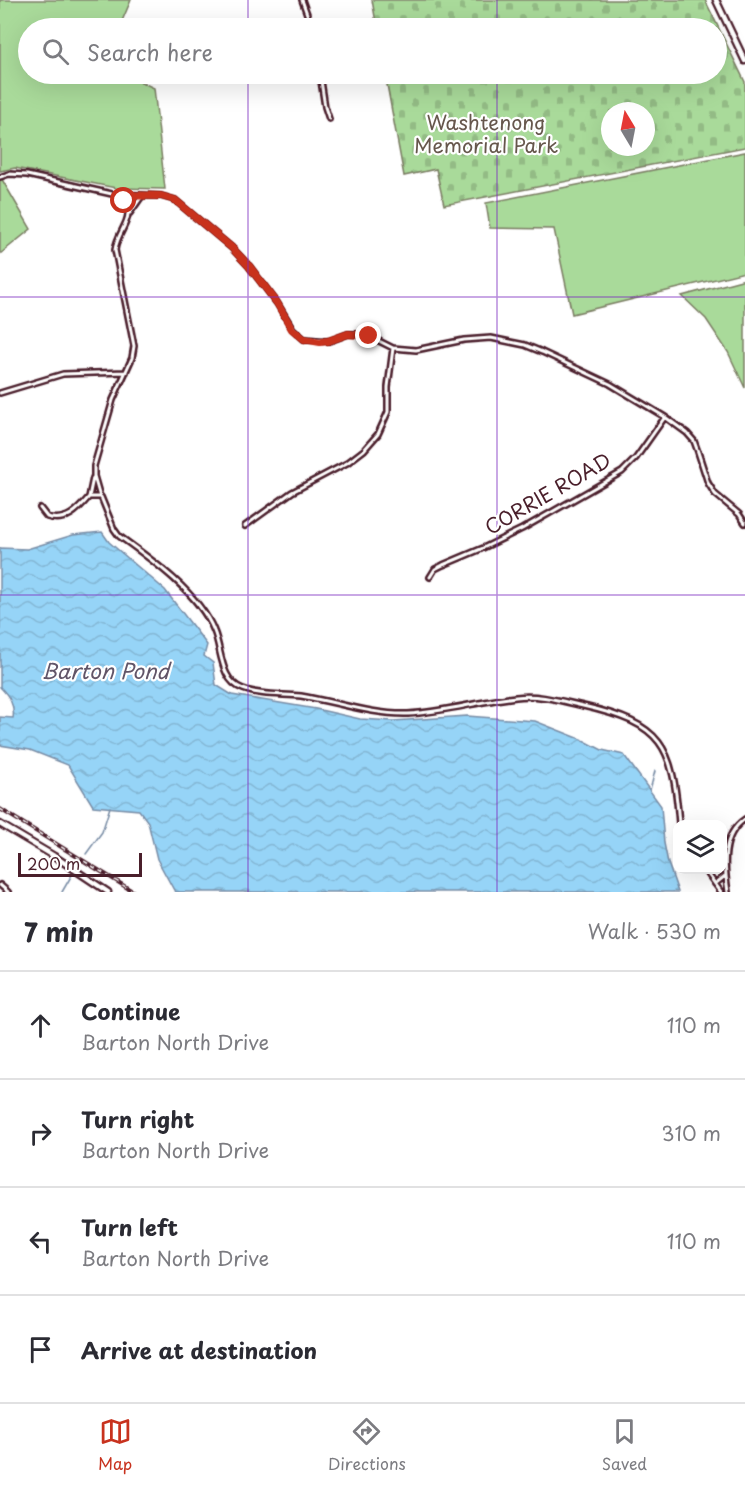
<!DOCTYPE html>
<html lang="en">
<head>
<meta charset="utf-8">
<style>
  :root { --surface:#fff; --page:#f2f2f3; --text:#2b2b33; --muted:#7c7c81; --line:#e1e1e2; --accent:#c8321e }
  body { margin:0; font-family:"Playpen Sans",sans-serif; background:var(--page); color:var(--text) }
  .controls { position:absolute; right:18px; bottom:18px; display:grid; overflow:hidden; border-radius:12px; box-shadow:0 6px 24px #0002 }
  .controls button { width:54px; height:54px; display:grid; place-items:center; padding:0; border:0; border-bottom:2px solid var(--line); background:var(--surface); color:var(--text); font:30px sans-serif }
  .compass { position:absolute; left:601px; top:102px; width:54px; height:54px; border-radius:50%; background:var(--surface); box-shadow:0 6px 24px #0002; rotate:350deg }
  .scale { position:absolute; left:18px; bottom:15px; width:124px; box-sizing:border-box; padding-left:6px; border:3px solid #4a1f2b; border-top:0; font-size:16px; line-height:21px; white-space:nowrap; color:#4a1f2b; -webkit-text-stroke:4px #fff; paint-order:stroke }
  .stop { position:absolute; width:18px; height:18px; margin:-14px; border:4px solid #c8321e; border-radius:50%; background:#fff }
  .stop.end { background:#c8321e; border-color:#fff; box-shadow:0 2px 6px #0008 }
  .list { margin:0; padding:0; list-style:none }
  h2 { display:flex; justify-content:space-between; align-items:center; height:78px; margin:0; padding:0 24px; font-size:26px }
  h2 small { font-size:20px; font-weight:400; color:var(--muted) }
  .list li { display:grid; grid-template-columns:39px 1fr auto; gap:18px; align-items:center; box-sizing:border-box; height:108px; padding:0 24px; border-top:2px solid var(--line) }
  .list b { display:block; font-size:22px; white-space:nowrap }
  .list p { margin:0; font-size:20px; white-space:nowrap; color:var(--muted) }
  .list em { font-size:20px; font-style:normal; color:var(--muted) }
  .icon { flex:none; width:33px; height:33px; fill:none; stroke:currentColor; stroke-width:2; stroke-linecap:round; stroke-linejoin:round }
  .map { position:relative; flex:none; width:745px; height:892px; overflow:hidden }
  .search { position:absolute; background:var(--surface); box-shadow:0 6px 24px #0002; left:18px; right:18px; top:18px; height:66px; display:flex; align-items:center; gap:15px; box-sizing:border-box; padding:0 21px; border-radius:33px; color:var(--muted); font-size:22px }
  .sheet { height:510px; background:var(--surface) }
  nav { display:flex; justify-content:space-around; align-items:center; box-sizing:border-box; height:84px; border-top:2px solid var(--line); background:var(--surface); font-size:16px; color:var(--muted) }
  nav a { display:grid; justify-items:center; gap:3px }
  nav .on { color:var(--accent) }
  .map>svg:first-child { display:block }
  .grass { fill:#a9da9a; stroke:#7a7c62; stroke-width:1.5 }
  .cemetery { fill:url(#cemetery-stones); stroke:#7a7c62; stroke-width:1.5; fill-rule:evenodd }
  .water { fill:url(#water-waves); stroke:#788ca5; stroke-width:1.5 }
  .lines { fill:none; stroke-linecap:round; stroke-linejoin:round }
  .stream { stroke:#788ca5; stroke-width:1.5 }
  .minor-casing { stroke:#4a1f2b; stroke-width:8 }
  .tertiary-casing { stroke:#4a1f2b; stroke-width:9 }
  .minor { stroke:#fff; stroke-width:3 }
  .tertiary { stroke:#fff; stroke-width:4.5 }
  .rail-casing { stroke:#4a1f2b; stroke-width:4 }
  .rail { stroke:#fff; stroke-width:1.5; stroke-dasharray:4.5; stroke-linecap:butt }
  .route { stroke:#c8321e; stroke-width:8 }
  .grid { fill:none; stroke:#7b2cbf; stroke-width:1.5; stroke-opacity:0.55 }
  .labels { text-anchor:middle; stroke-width:4.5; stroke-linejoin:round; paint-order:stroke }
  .park-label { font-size:20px; fill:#66574c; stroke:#fff }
  .street-label { font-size:20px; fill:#4a1f2b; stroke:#fff }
  .water-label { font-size:21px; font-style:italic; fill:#615568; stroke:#fff }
</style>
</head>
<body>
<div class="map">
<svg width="745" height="892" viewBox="0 0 745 892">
  <defs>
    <pattern id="cemetery-stones" width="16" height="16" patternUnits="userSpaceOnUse" patternTransform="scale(1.5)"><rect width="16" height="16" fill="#a9da9a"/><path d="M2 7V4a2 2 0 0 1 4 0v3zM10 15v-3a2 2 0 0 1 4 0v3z" fill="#93bb85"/></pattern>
    <pattern id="water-waves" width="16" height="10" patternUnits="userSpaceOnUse" patternTransform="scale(1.5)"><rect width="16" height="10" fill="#96d4f7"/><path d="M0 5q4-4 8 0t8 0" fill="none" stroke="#83b6d4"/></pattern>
  </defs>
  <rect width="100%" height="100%" fill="#fff"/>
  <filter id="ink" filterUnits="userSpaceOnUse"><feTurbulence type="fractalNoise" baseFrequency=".0167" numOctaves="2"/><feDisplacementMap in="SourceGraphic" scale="12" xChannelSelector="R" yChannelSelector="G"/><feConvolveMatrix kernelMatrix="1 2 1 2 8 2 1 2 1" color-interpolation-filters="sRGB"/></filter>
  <g filter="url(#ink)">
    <path class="grass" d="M0 0H131L119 28H28V74H124L154 88 165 189 116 188 15 168 0 171Z
      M745 152V272L572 314 554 229 490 228 486 203Z
      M0 176 31 229 0 254Z
      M745 279V388L728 352 706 319 682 296Z"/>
    <path class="cemetery" d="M372 0H705L745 82V147L444 205 436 169 404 176 385 74H716V28H377ZM610 111H646V147H610Z"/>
    <path class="water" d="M102 532 109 542 165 590 207 645 204 656 213 663 216 685 232 695 316 709 360 719 393 721 467 716 535 721 583 740 602 750 624 755 661 806 664 843 668 863 678 892H175L157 859 148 822 139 810 93 806 68 765 30 750 0 745V717L13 718C15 705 9 696 0 687V548L27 549 73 535Z"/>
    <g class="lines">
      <path class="stream" d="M650 790 655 771
        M86 854 102 832 110 807
        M62 892 73 873"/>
      <g class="minor-casing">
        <path id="minor" d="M302 0 312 28
          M320 74 325 107 329 119
          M0 177 9 174 27 175 112 194 161 196 175 200 232 248 249 266 277 303 293 329 304 339 329 341 348 334H356L369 336 393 348 416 350 464 340 491 338 525 345 542 352 610 384 665 417 687 433 694 441 698 452 708 483 715 494 739 514 745 523
          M130 213 142 196
          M0 393 63 374 126 372
          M89 497 93 478
          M100 497 94 476V466L113 400 132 358 134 346 115 250C118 227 140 217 119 196
          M40 508 47 517C66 523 78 510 89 497H101L114 529 119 536C151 559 199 593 214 631 222 650 220 681 243 689 261 696 283 694 301 696 337 702 372 715 408 714 444 712 480 701 516 697 539 694 561 701 583 706 663 724 673 745 679 824
          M245 526 292 492 347 463 364 450 378 434 388 412V387L393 348
          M430 577 435 569 443 565 481 549 522 529 622 472 636 458 665 417
          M705 870 721 892
          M715 884 725 876
          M0 885 8 892
          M728 892C724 866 721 835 745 819"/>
      </g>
      <g class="tertiary-casing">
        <path id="tertiary" d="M716 0 745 61
          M0 824 54 856 108 892"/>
      </g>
      <use href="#minor" class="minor"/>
      <use href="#tertiary" class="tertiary"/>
      <g class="rail-casing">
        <path id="rail" d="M0 809 134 892"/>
      </g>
      <use href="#rail" class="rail"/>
    </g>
  </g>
  <g class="lines" filter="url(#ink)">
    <path class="route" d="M124 201 118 195 161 196 175 200 232 248 249 266 277 303 292 329 304 339 320 342 328 341 348 334 369 336"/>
  </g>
  <path class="grid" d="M248 0V28M497 0V28M248 74V892M497 74V892M0 297H745M0 595H745"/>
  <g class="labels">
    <g class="park-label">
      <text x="486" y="130">Washtenong<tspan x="486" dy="23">Memorial Park</tspan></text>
    </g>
    <g class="street-label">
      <text transform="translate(548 494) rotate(-30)" y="7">CORRIE ROAD</text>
    </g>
    <g class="water-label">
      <text x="105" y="679">Barton Pond</text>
    </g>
  </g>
</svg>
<div class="controls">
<button><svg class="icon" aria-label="layers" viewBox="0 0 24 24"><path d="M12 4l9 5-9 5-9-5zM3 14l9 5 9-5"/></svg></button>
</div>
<svg class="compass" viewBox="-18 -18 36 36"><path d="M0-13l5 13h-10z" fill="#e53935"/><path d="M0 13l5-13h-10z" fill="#7c7c81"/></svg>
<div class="scale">200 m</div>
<div class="stop" style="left:124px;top:201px"></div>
<div class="stop end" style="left:369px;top:336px"></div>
<div class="search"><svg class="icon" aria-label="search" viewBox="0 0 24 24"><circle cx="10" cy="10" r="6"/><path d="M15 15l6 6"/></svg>Search here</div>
</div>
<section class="sheet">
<h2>7 min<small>Walk · 530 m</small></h2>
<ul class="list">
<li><svg class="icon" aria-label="ahead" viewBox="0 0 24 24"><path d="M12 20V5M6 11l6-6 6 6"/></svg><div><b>Continue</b><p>Barton North Drive</p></div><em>110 m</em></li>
<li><svg class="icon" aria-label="right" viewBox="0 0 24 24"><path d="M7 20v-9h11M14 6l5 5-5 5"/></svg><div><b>Turn right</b><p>Barton North Drive</p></div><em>310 m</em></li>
<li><svg class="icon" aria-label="left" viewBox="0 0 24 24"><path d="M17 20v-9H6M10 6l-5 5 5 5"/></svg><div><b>Turn left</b><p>Barton North Drive</p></div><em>110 m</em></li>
<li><svg class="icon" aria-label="arrive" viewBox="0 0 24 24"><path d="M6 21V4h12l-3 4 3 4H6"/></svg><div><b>Arrive at destination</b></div></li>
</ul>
</section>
<nav>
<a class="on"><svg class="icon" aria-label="map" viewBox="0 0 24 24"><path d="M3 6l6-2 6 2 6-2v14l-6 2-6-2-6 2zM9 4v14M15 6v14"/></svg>Map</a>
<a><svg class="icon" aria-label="directions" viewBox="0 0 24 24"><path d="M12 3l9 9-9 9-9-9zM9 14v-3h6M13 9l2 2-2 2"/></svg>Directions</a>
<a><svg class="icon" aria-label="saved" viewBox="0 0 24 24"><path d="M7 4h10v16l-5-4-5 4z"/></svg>Saved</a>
</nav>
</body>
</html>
